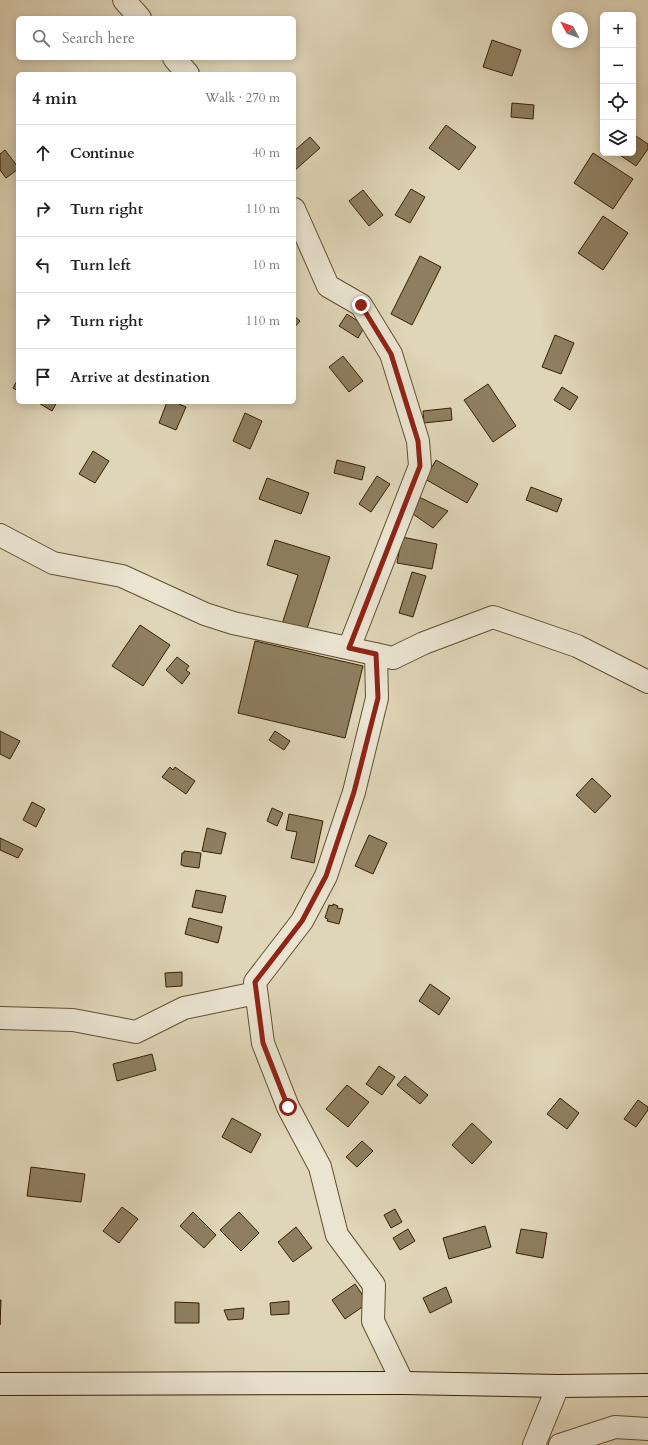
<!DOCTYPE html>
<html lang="en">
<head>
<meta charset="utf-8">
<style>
  :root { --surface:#fff; --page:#f2f2f2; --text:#222; --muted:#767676; --line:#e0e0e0 }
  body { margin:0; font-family:Cardo,serif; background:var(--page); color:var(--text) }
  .controls { position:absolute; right:12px; top:12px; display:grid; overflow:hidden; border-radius:6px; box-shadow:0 2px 10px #0003 }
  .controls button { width:36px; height:36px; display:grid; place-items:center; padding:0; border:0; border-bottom:1px solid var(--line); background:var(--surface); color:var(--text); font:20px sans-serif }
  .compass { position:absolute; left:552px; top:12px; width:36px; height:36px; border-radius:50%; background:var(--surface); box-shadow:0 2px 10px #0003; rotate:311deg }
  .stop { position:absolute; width:12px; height:12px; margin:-9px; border:3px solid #8f2418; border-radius:50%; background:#fff }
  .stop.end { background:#8f2418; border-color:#fff; box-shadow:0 1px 4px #0008 }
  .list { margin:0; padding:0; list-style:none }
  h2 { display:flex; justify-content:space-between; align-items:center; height:52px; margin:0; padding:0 16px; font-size:17px }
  h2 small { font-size:13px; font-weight:400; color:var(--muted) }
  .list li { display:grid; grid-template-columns:26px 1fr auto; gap:12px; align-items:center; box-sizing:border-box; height:56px; padding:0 16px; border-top:1px solid var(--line) }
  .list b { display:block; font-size:15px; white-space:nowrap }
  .list em { font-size:13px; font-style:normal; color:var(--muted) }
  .icon { flex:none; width:22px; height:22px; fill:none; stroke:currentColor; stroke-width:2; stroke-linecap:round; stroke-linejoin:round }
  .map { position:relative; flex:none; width:648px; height:1445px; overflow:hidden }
  .search { position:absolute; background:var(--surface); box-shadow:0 2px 10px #0003; left:16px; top:16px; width:280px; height:44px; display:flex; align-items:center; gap:10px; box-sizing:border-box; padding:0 14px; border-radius:6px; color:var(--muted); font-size:15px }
  .panel { position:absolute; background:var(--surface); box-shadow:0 2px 10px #0003; left:16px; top:72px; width:280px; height:332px; border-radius:6px }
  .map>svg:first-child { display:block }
  .building { fill:#8e7f60; stroke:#372200 }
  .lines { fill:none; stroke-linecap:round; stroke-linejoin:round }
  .minor-casing { stroke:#614f2e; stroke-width:24 }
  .secondary-casing { stroke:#372200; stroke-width:24 }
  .minor { stroke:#eae4d1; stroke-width:22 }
  .secondary { stroke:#eae4d1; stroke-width:22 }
  .route { stroke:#8f2418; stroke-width:5 }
</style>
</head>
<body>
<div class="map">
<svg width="648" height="1445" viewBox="0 0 648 1445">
  <rect width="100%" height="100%" fill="#dfd5b8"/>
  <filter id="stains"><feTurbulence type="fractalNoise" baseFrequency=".005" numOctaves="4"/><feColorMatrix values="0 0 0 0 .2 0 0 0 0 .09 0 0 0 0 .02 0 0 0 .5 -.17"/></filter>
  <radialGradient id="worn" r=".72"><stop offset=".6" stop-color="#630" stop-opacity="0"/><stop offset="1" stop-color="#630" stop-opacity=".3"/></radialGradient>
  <path class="building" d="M492 40 521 50 512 76 483 67Z
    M512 103 534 105 533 119 511 117Z
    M446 125 476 147 459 170 429 148Z
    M633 134 648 144V149L636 166 617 153H633Z
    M310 137 320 148 294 171V151Z
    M5 150 18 167V169L6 178 0 170V154Z
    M593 153 633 179 613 209 574 183Z
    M411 189 425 197 410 223 395 215Z
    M363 190 383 215 369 226 349 201Z
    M603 216 628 233 603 270 578 253Z
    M420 256 441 267 412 325 391 314Z
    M347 314 365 326 358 338 339 326Z
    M294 316 300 321 294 328Z
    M555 335 574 343 561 374 542 367Z
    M343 356 363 381 349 392 329 367Z
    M18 379V391L13 388Z
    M488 384 516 426 493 442 464 400Z
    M562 387 578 397 570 410 554 400Z
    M37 402H57L52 411Z
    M167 402H174L186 407 176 430 159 423Z
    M451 408 452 420 424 423 423 411Z
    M245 413 262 421 250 449 233 441Z
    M93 451 109 461 95 483 79 474Z
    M337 460 365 467 362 480 334 473Z
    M436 460 478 484 467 503 425 479Z
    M377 476 390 484 371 512 359 504Z
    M267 478 309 493 301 514 259 499Z
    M531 487 562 499 557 512 526 500Z
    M419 497 448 511 433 528 413 514Z
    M402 537 437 544 432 569 397 563Z
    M275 540 330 557 305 635 281 627 298 575 267 565Z
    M412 572 426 576 413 617 399 613Z
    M140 625 170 645 143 686 112 666Z
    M255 641 363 666 345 738 238 713Z
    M177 657 189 666 186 670 190 673 182 684 166 670Z
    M0 731 20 741 10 759 0 754Z
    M275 731 290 741 284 750 269 740Z
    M170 767 173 770 175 767 195 781 186 794 162 777Z
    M592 778 611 796 595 813 576 795Z
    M32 802 45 809 36 827 23 820Z
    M272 808 283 813 277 826 267 821Z
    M289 814 323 821 314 863 291 858 297 832 286 830Z
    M207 828 226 833 221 854 202 851Z
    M369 835 387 843 373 874 355 866Z
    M0 838 23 849 18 858 0 850Z
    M184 851 201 853 199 868 183 866V865H181L182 853H184Z
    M196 890 226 896 222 913 192 907Z
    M333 904 338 906 337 908 343 909 339 924 327 921 328 919 325 918 329 905 333 906Z
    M189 918 222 927 218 943 185 934Z
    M182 972V986L166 987 165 973Z
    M430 984 450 998 439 1015 419 1001Z
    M152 1054 156 1070 117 1081 113 1064Z
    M379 1066 395 1077 382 1095 366 1084Z
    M405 1076 428 1095 420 1104 397 1085Z
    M347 1085 369 1102 348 1127 326 1109Z
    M560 1098 579 1113 567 1129 547 1114Z
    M638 1100 648 1107V1110L636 1127 624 1119Z
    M232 1118 261 1134 251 1153 222 1137Z
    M472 1123 492 1142 472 1164 452 1145Z
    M362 1141 373 1151 357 1167 346 1157Z
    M31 1167 85 1174 81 1202 27 1196Z
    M122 1207 138 1219 119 1243 103 1231Z
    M395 1209 402 1222 391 1228 384 1215Z
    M193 1212 216 1235 204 1248 180 1226Z
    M239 1212 259 1233 241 1251 220 1230Z
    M485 1226 491 1247 449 1259 443 1238Z
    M296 1227 312 1248 293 1262 278 1242Z
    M408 1229 415 1241 400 1250 393 1238Z
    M521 1229 547 1233 543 1258 516 1253Z
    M355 1284 368 1303 345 1319 332 1300Z
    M446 1287 452 1302 430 1313 423 1298Z
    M0 1300H1L0 1325Z
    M289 1301V1314L271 1315 270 1303Z
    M175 1302 199 1303V1323H175Z
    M244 1308 243 1319 228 1320 224 1310Z"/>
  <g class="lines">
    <g class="minor-casing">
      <path id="minor" d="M124 0 140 18
        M174 58 188 74
        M294 209 328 286 361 305 391 354 418 441 420 466 349 648
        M0 535 53 563 122 576 205 614 233 623 393 658 424 643 493 617 577 646 648 682
        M376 654 377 698 354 792 326 876 302 921 255 982 263 1043 288 1107 320 1167 337 1235 374 1285 373 1321 403 1383
        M0 1018 73 1020 136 1032 184 1008 256 993
        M534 1445 558 1386
        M560 1445 615 1427 648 1429"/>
    </g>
    <g class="secondary-casing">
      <path id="secondary" d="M0 1384 403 1383 558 1386 648 1385"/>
    </g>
    <use href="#minor" class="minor"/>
    <use href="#secondary" class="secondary"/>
  </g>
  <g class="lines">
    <path class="route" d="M288 1107 263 1043 255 982 302 921 326 876 354 792 378 698 376 654 349 648 420 466 418 441 391 354 361 305"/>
  </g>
  <rect width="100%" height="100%" filter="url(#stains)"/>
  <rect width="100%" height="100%" fill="url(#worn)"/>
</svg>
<div class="controls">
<button>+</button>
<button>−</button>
<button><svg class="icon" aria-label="locate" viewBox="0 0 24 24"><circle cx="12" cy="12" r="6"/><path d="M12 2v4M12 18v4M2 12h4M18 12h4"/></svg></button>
<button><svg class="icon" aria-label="layers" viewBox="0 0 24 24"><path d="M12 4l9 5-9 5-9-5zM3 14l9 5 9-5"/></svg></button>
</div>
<svg class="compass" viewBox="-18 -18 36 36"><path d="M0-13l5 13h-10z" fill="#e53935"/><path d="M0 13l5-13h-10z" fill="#767676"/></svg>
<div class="stop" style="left:288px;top:1107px"></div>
<div class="stop end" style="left:361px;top:305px"></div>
<div class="search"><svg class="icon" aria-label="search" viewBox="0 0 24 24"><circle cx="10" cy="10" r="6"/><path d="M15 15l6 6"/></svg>Search here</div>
<section class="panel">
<h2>4 min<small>Walk · 270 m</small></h2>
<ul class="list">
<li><svg class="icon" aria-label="ahead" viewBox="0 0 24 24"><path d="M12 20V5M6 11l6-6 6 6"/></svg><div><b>Continue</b></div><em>40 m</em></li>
<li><svg class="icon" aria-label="right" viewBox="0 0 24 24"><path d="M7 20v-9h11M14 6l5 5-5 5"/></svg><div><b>Turn right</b></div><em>110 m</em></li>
<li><svg class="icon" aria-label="left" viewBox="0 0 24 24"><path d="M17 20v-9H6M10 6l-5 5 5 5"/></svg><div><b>Turn left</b></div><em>10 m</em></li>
<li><svg class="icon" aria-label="right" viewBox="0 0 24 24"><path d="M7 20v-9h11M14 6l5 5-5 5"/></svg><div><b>Turn right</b></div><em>110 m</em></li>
<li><svg class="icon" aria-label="arrive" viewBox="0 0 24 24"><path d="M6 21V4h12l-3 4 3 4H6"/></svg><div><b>Arrive at destination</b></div></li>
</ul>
</section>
</div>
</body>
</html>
